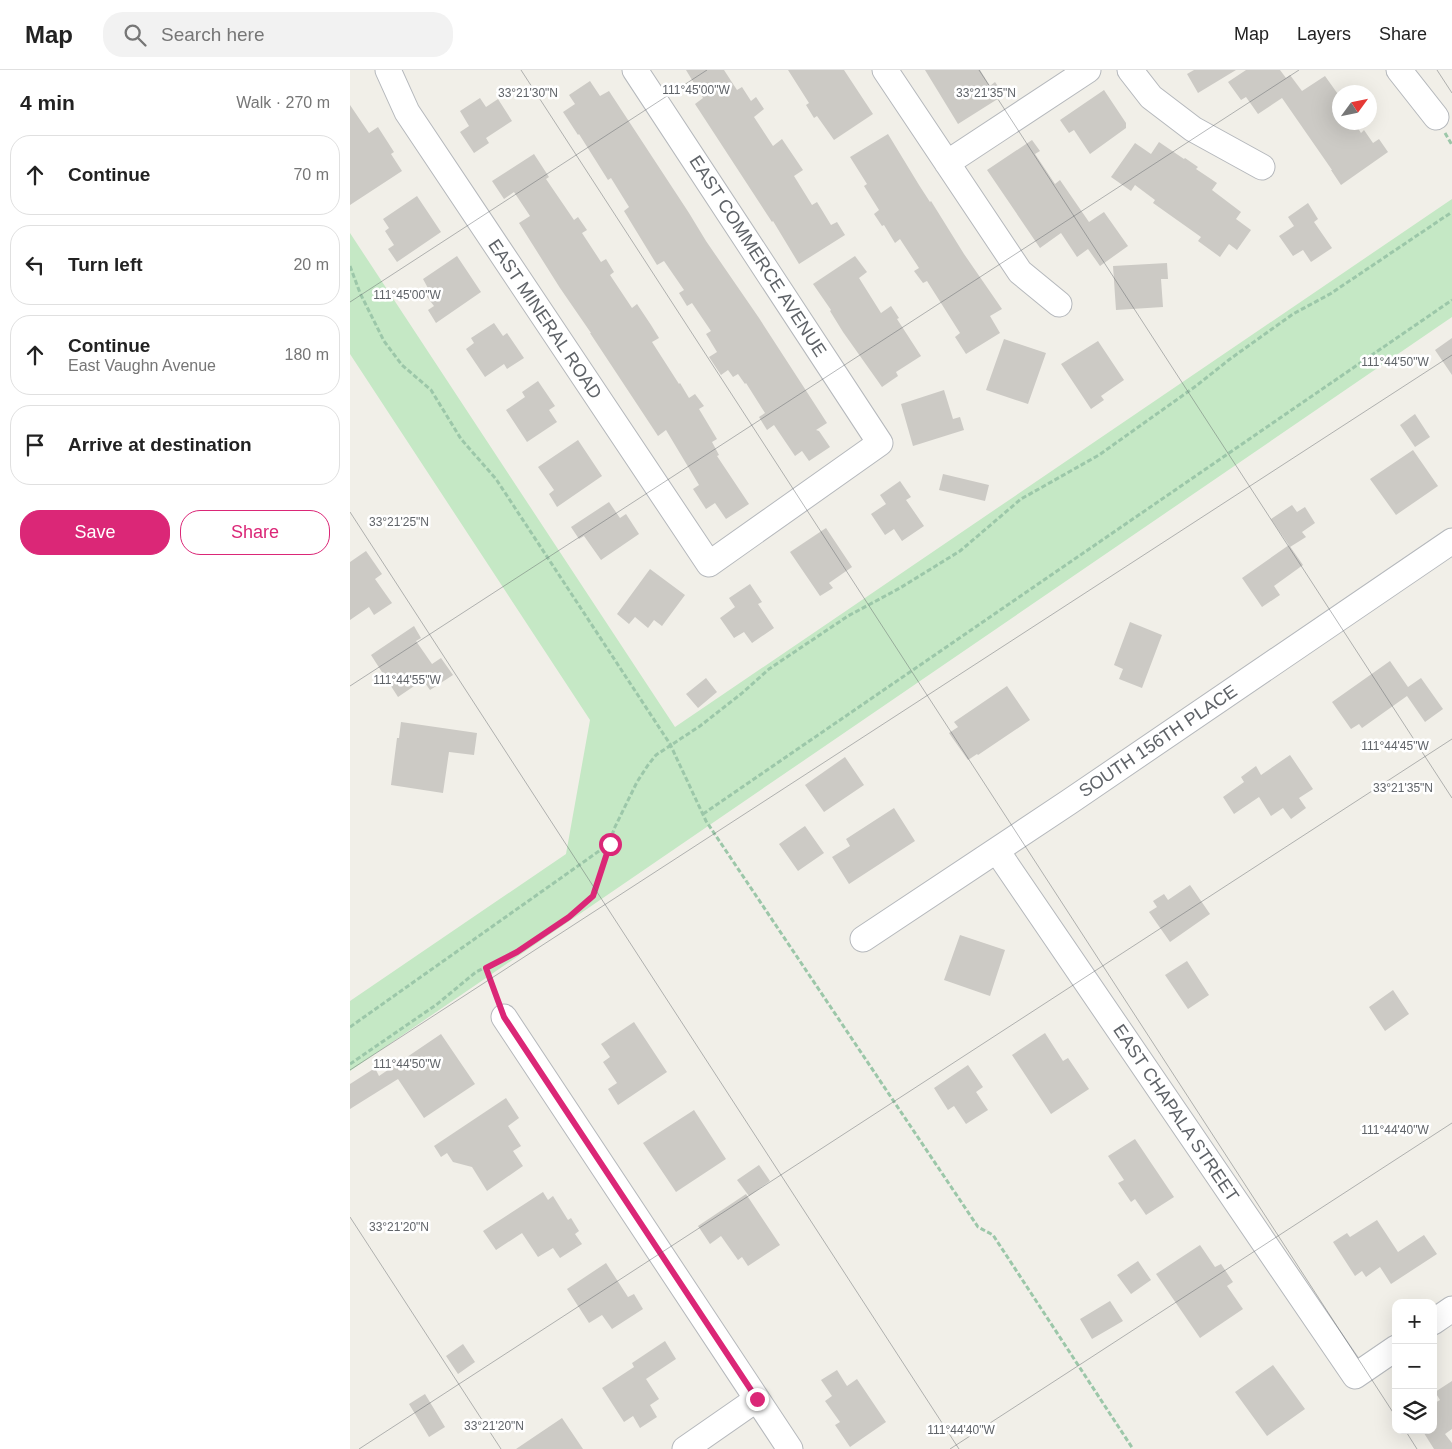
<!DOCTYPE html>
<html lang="en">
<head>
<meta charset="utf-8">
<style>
  :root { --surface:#fff; --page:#f2f2f2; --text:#222; --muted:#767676; --line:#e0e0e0; --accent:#db2777 }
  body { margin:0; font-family:Helvetica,sans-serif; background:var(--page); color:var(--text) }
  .controls { position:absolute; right:15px; bottom:15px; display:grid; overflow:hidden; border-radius:10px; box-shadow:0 5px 20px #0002 }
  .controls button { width:45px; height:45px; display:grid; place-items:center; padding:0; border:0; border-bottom:1px solid var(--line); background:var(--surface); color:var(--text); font:25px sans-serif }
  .compass { position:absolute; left:982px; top:15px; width:45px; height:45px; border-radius:50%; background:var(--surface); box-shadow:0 5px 20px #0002; rotate:57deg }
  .stop { position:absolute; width:15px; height:15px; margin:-11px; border:4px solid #db2777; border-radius:50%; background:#fff }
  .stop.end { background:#db2777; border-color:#fff; box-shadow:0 1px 5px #0008 }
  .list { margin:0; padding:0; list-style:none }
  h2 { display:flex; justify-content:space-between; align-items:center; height:65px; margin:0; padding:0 20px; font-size:21px }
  h2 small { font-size:16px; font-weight:400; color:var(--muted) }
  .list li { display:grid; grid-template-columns:32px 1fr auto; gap:15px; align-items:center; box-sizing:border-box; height:80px; margin:0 10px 10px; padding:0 10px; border:1px solid var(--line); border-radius:20px }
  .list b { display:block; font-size:19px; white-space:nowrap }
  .list p { margin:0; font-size:16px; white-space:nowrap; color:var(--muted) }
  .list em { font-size:16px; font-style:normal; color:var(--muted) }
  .actions { display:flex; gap:10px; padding:15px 20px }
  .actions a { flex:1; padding:11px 0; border:1px solid var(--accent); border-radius:20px; text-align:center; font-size:18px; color:var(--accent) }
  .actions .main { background:var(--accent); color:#fff }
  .icon { flex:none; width:28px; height:28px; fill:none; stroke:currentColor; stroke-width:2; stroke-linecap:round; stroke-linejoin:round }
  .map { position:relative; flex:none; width:1102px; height:1379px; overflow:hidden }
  header { display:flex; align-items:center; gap:30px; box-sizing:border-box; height:70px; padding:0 25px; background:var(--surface); border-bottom:1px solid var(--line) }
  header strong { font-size:24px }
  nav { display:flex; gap:28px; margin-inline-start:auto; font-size:18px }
  .search { width:350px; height:45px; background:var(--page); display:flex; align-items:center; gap:12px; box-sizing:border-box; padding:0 18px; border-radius:20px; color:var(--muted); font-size:19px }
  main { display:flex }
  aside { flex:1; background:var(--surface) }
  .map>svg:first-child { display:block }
  .green { fill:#c5e8c5 }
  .building { fill:#cccac5 }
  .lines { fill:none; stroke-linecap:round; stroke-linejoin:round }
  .minor-casing { stroke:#b5b8bc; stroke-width:27 }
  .path { stroke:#9cc7a9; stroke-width:3; stroke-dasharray:5 2.5; stroke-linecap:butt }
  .minor { stroke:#fff; stroke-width:25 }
  .route { stroke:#db2777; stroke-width:6 }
  .ticks { fill:none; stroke:#5f6368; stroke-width:1; stroke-opacity:0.45 }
  .labels { text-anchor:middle; stroke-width:5; stroke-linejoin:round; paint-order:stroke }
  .street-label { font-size:18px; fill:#5f6368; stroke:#fff }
  .ticks-label { font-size:12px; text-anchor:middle; fill:#5f6368; stroke:#fff; stroke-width:5; stroke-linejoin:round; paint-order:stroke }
</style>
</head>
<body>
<header>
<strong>Map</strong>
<div class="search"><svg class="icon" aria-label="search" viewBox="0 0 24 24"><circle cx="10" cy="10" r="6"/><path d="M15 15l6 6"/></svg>Search here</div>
<nav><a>Map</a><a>Layers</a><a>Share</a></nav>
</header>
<main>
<aside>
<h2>4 min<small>Walk · 270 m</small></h2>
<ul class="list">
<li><svg class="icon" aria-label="ahead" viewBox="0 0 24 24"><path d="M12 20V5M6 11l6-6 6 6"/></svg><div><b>Continue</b></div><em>70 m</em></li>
<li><svg class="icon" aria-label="left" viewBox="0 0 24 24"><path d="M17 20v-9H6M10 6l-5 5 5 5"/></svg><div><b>Turn left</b></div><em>20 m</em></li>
<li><svg class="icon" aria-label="ahead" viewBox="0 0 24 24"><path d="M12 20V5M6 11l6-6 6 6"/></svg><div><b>Continue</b><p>East Vaughn Avenue</p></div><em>180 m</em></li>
<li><svg class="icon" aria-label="arrive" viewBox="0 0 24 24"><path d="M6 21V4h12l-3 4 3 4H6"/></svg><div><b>Arrive at destination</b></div></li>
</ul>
<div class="actions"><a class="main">Save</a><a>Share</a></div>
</aside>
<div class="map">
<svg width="1102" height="1379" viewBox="0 0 1102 1379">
  <rect width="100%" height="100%" fill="#f1efe8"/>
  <path class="green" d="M1102 129V247L0 1001V931L216 784 240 650 0 284V163L325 657Z"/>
  <path class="building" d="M336 0H374L387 20 392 17 401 31 406 27 414 39 404 47 423 76 432 69 453 100 444 106 462 135 467 132 481 155 487 152 495 165 449 194 423 151 422 152 345 34 353 28Z
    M438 0H494L523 44 484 70 467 46 464 48 456 35 459 33Z
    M575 0H630L640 16 645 12 654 25 608 54Z
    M844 0H886L848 23 837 4Z
    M896 0H930L936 8 940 5 952 21 975 6 990 27V52H1004L1011 63 1014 60 1023 73 1029 69 1038 82 991 115 981 100H982L932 28 908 44 896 27 891 30 878 12Z
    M240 11 250 26 259 21 339 143 356 171 409 248 477 353 466 360 469 361 480 377 459 391 452 381 445 386 424 355 417 360 409 347 415 343 396 313 395 314 388 304 383 307 378 300 371 305 359 287 367 282 356 264 361 261 342 233 337 236 329 223 334 220 314 191 307 195 274 141 279 137 261 108 258 110 229 64 228 65 213 42 225 34 219 25Z
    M754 20 776 53V58L740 84 724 60 719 63 710 50Z
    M130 28 136 37 148 29 162 51 136 68 139 73 124 83 110 62 119 56 110 41Z
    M0 35 19 63 28 57 44 82 41 84 52 101 0 135Z
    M538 64 569 115 580 132 581 131 614 184 652 239 640 246 650 263 616 284 605 267 610 263 577 211 573 213 564 201 569 198 550 169 545 173 534 155 532 156 524 144 529 140 514 116 517 114 500 87Z
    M682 70 690 81 685 84 705 114 710 110 739 152 754 142 778 176 750 196 738 179 727 187 711 163 690 178 637 100Z
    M809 72 834 89 835 88 848 97 846 99 867 113 862 120 891 142 886 149 901 160 887 180 879 174 870 187 848 171 851 167 803 133 805 130 785 115 781 121 761 107 785 73 801 84Z
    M184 84 199 107 196 109 224 150 228 147 237 160 232 163 251 192 256 189 264 202 260 205 282 238 287 234 301 255 309 268 302 272 329 314 330 313 339 328 345 324 354 336 349 339 367 369 362 372 369 385 367 386 399 434 376 449 365 433 356 439 343 419 349 415 316 360 308 366 240 263H241L210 218 169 153 180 146 164 122 154 129 142 111Z
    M67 126 91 162 47 192 38 179 44 175 35 161 39 158 33 149Z
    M958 133 968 149 964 152 982 178 961 192 953 180 943 186 929 166 944 156 938 147Z
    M107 186 131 222 86 253 78 240 84 236 74 223 79 220 73 209Z
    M505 186 517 202 509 208 531 243 541 236 549 248 547 249 571 286 546 302 548 306 532 317 493 262 480 241 481 240 463 214Z
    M817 193 818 209H811L813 237 766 240 763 196Z
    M144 253 153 266 157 263 174 288 157 299 154 294 135 307 116 279 124 273 121 268Z
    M1102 268V305L1085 280Z
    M654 269 696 283 678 334 636 320Z
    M748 271 774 310 751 326 754 330 741 339 711 294Z
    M188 311 205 336 199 340 207 352 177 372 156 340 175 327 172 322Z
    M594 320 603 349 610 347 614 360 563 376 551 334Z
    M1065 344 1080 367 1065 377 1050 355Z
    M228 370 252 406 207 437 199 424 204 420 188 397Z
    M1063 380 1088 416 1046 445 1020 409Z
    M593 404 639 415 635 431 589 420Z
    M550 411 561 427 556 430 574 456 552 471 544 459 535 465 521 444 536 434 530 425Z
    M259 432 270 448 276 444 289 464 251 490 234 466 229 469 221 457Z
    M942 435 947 442 955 437 965 453 952 462 956 467 940 477 921 449Z
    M476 458 502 497 479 513 483 518 470 526 440 482Z
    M939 475 953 495 924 516 930 525 912 537 892 508Z
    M16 481 32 504 25 509 42 533 24 545 19 537 0 550V492Z
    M300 499 335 525 312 556 304 550 298 558 285 547 279 554 267 544Z
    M400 514 412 532 408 534 424 558 402 573 394 562 384 568 370 548 385 537 379 528Z
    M780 552 812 565 792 618 769 609 773 599 764 595Z
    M64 556 71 568 66 571 82 594 91 588 103 605 80 620 73 610 48 627 21 585Z
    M1040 591 1058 617 1071 608 1093 639 1075 652 1057 626 1012 658 1009 654 1001 659 982 632Z
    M356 608 367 622 348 638 336 624Z
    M657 616 680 650 628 685 627 684 618 690 599 663 608 657 604 652Z
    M51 652 127 663 124 685 99 682 93 723 41 715 47 668H49Z
    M940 685 963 719 949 728 956 738 941 749 933 738 921 746 909 727 884 744 873 727 894 712 891 707 906 696 911 705Z
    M495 687 514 715 474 742 455 715Z
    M544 738 565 771 499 814 482 787 500 776 496 769Z
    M455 756 474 783 448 801 429 774Z
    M840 815 860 844 820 872 799 842 807 837 803 831 814 824 818 830Z
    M610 865 655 880 640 926 594 910Z
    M837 891 859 925 838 939 815 905Z
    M1043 920 1059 944 1035 961 1019 937Z
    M284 952 317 1002 268 1035 258 1019 267 1013 253 992 260 987 251 974Z
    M695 963 713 991 718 988 739 1019 701 1044 662 985Z
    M91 964 125 1014 74 1048 48 1009 0 1039V1014L25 998 29 1006Z
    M618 995 633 1017 626 1022 638 1040 616 1054 604 1036 598 1040 584 1018Z
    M156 1028 169 1048 158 1056 171 1076 163 1081 173 1096 137 1121 122 1097 103 1092 97 1083 91 1087 84 1076Z
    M344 1040 376 1089 326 1122 293 1073Z
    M785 1069 824 1127 796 1145 785 1129 781 1132 768 1113 774 1110 758 1086Z
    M409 1095 420 1111 399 1126 387 1110Z
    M193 1122 198 1130 203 1126 218 1150 221 1148 229 1161 225 1164 232 1174 210 1188 203 1178 188 1187 172 1163 146 1180 133 1161Z
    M396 1124 430 1175 398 1196 392 1187 388 1190 371 1166 360 1174 348 1156Z
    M1027 1150 1048 1182 1074 1165 1087 1184 1041 1214 1030 1197 1016 1207 1012 1201 1005 1206 983 1172 997 1163 1000 1167Z
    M850 1175 865 1197 871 1194 883 1212 877 1216 893 1239 850 1268 806 1204Z
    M788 1191 801 1210 781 1224 767 1205Z
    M256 1193 278 1227 284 1224 293 1239 262 1259 252 1245 239 1253 217 1219Z
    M760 1231 773 1251 742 1269 730 1249Z
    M315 1271 326 1289 296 1309 309 1329 300 1335 307 1347 290 1358 283 1346 274 1352 252 1318 284 1297 282 1293Z
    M113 1274 125 1292 108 1304 96 1286Z
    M923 1295 955 1339 917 1366 885 1322Z
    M487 1300 497 1316 507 1309 536 1352 500 1377 485 1355 490 1352 475 1331 482 1326 471 1310Z
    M1102 1311V1359L1095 1364 1102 1373V1379H1084L1072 1360H1083V1334L1090 1330 1085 1322Z
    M75 1324 95 1357 79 1367 59 1334Z
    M212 1348 233 1379H166Z"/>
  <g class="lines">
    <g class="minor-casing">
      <path id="minor" d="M38 0 57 42 359 494 530 373 285 0
        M535 0 670 202 709 234
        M780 0 801 27 843 59 912 97
        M1049 0 1086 47
        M597 93 738 0
        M647 781 1005 1306 1046 1278
        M513 869 719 732 1102 471
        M154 947 440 1379
        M1083 1252 1102 1239
        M335 1379 407 1329"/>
    </g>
    <path class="path" d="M1095 63 1102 75
      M0 196 10 223 34 271 52 295 81 320 111 369 146 409 320 674 356 751 628 1157 643 1165 783 1379
      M353 744 1102 230
      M136 898 148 930
      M0 957 259 774
      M0 994 86 935 126 902 167 882 219 847 243 826 264 759 287 712 298 695 306 685 350 656 391 624 419 599 498 546 550 518 610 481 671 429 749 385 846 316 880 289 943 244 980 224 1102 142"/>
    <use href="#minor" class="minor"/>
  </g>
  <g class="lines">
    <path class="route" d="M260 774 243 826 219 847 167 882 136 898 154 947 407 1329"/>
  </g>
  <path class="ticks" d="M171 0 1046 1347M629 0 1102 728M1087 0 1102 23M0 232 357 0M0 442 609 1379M0 616 949 0M0 1000 1102 285M0 1147 151 1379M1055 1360 1067 1379M9 1379 1102 669M600 1379 1102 1053"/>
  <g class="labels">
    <g class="street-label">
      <text transform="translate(408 186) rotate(57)" y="6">EAST COMMERCE AVENUE</text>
      <text transform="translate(195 249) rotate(56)" y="6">EAST MINERAL ROAD</text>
      <text transform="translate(808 671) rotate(-34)" y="6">SOUTH 156TH PLACE</text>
      <text transform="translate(826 1043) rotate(56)" y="6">EAST CHAPALA STREET</text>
    </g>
  </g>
  <g class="ticks-label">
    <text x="346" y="24">111°45'00"W</text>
    <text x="178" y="27">33°21'30"N</text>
    <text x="636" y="27">33°21'35"N</text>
    <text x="57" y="229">111°45'00"W</text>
    <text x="1045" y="296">111°44'50"W</text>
    <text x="49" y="456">33°21'25"N</text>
    <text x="57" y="614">111°44'55"W</text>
    <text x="1045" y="680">111°44'45"W</text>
    <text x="1053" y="722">33°21'35"N</text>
    <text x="57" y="998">111°44'50"W</text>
    <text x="1045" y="1064">111°44'40"W</text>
    <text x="49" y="1161">33°21'20"N</text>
    <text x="144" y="1360">33°21'20"N</text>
    <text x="611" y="1364">111°44'40"W</text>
  </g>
</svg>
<div class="controls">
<button>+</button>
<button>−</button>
<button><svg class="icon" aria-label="layers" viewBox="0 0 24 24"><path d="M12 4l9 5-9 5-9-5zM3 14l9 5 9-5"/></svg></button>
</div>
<svg class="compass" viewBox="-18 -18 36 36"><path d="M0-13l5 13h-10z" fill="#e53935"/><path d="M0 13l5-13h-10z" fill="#767676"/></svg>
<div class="stop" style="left:260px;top:774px"></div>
<div class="stop end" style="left:407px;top:1329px"></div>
</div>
</main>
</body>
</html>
